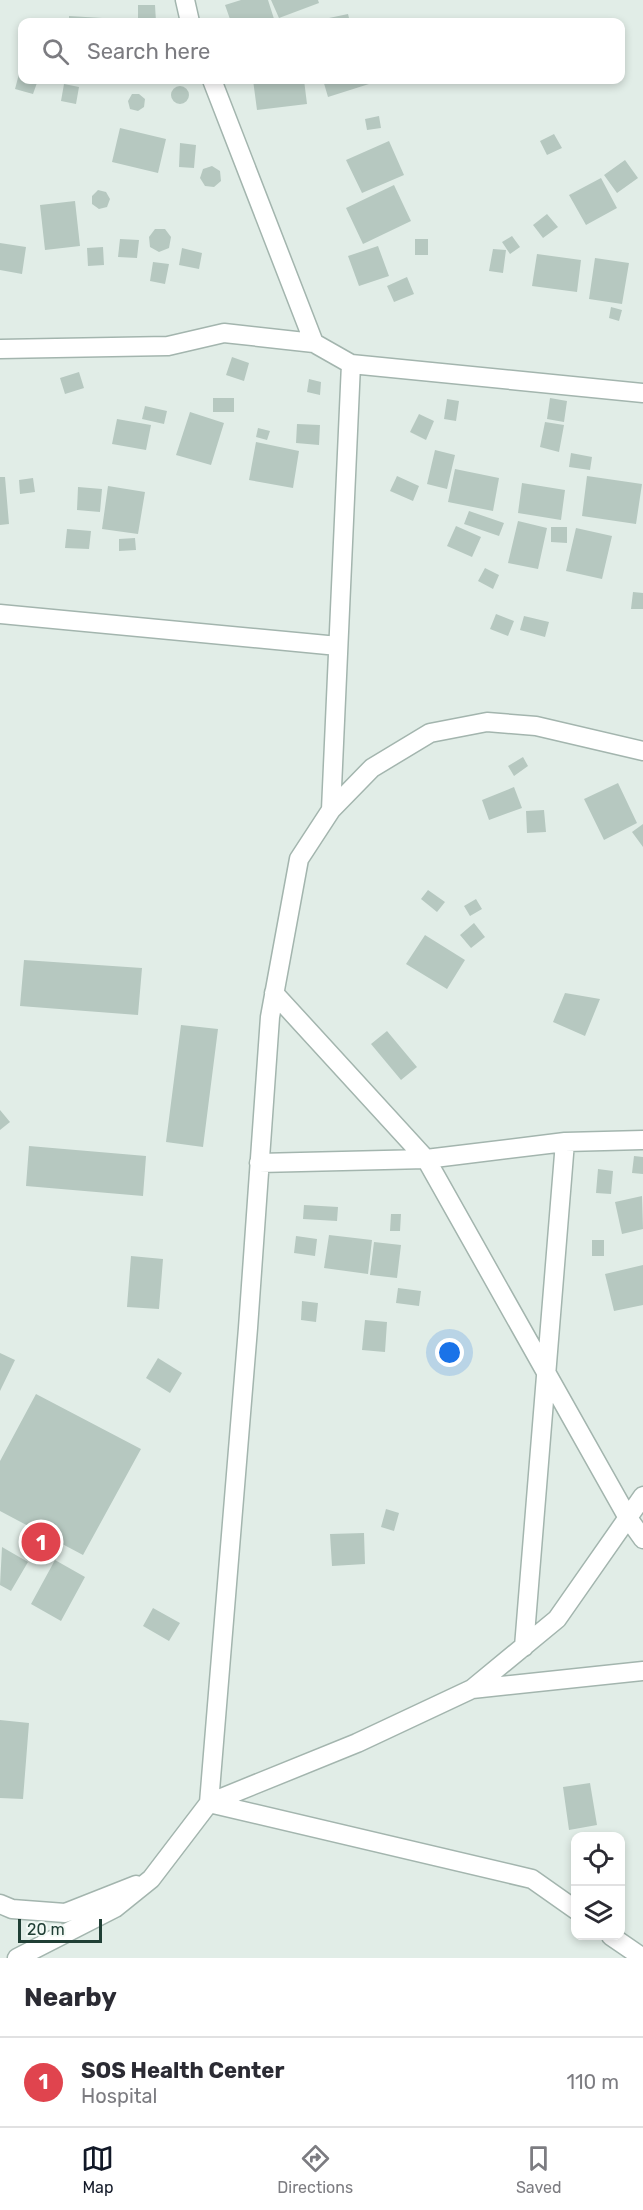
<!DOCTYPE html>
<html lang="en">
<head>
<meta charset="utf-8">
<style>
  :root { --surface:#fff; --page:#f2f2f3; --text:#2b2b33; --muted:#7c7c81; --line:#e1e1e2; --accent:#111827 }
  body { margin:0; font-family:Rubik,sans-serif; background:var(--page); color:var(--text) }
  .controls { position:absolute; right:18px; bottom:18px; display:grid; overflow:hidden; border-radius:12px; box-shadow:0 3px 9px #0003 }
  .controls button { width:54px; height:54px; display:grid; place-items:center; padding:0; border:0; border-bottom:2px solid var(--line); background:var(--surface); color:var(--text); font:30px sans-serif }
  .scale { position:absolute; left:18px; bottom:15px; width:84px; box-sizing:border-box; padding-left:6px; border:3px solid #203f35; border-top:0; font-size:16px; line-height:21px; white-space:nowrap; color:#203f35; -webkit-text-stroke:4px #f2f9f5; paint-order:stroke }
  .you { position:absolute; left:450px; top:1353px; width:21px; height:21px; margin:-15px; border:4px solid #fff; border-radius:50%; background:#1a73e8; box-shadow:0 0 0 9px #1a73e833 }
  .badge { display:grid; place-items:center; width:39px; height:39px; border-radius:50%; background:var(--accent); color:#fff; font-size:20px; font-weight:700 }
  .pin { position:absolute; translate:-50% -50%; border:3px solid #fff; box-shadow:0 2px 6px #0006 }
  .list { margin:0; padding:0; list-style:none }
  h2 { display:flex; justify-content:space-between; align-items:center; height:78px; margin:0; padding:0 24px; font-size:26px }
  h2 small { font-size:20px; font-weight:400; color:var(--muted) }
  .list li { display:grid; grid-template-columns:39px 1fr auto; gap:18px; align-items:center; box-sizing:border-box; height:90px; padding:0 24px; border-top:2px solid var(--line) }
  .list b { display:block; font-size:22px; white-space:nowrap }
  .list p { margin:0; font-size:20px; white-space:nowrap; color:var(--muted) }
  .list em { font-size:20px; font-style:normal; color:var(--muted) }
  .icon { flex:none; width:33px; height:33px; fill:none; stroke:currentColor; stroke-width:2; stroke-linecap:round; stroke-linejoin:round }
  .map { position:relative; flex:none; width:643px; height:1958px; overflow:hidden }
  .search { position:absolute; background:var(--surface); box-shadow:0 3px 9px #0003; left:18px; right:18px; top:18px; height:66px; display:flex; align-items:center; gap:15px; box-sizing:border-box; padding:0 21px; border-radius:12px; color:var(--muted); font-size:22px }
  .sheet { height:168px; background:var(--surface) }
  nav { display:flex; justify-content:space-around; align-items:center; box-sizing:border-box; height:84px; border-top:2px solid var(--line); background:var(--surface); font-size:16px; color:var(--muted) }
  nav a { display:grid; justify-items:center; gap:3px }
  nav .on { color:var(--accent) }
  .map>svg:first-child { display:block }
  .building { fill:#b6c8c0 }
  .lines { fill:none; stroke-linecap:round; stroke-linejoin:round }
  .street-casing { stroke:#a3b5ae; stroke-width:21 }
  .street { stroke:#fff; stroke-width:18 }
</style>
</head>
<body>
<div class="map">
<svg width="643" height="1958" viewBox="0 0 643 1958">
  <rect width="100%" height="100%" fill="#e1ede7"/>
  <path class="building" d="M241 0H268L275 22H231L225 5Z
    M271 0H318L319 3 279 18Z
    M138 5H155L156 22H138Z
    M348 14 350 22H330L329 18Z
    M69 16 119 19V22H69Z
    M19 74 22 75V80H38L33 94 15 89Z
    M253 80H304L307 104 257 110Z
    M323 80H367L369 84 328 97Z
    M64 84 79 87 76 104 61 101Z
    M171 95a9 9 0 1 1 18 0a9 9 0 1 1-18 0Z
    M132 94H139L145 99 144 107 138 111 130 109 128 101Z
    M379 116 381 128 367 130 365 119Z
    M120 128 166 139 158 173 112 162Z
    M554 134 562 148 547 155 540 141Z
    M389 141 404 175 362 193 346 160Z
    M180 143 196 145 194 168 179 167Z
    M625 160 638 178 617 193 604 175Z
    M212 166 220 171 221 181 214 187 205 186 200 178 203 169Z
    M601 178 617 208 586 225 569 195Z
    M394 185 411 221 363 244 346 208Z
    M98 190 106 192 110 199 107 207 99 209 92 204V196Z
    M75 201 80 246 45 250 40 205Z
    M547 214 558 227 543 238 533 225Z
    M155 229H165L171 237 169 248 159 252 150 247 149 237Z
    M512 236 520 247 510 254 502 242Z
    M120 239 139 240 137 258 118 257Z
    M415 239H428V255H415Z
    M0 243 26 247 22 274 0 270Z
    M378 246 389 276 359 286 348 256Z
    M103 247 104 265 88 266 87 248Z
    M182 248 202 253 199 269 179 265Z
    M493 249 506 250 503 273 489 271Z
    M537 254 581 260 577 292 532 286Z
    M595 258 629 263 622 304 589 299Z
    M153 262 169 264 165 284 150 281Z
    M407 277 414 294 394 302 387 286Z
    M611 307 622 310 619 321 609 318Z
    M232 357 249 363 244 381 226 375Z
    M79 372 84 388 65 394 60 378Z
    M309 379 321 382 320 395 307 392Z
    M213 398H234V412H213Z
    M550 398 567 401 564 422 547 419Z
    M447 399 459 401 456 421 444 419Z
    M145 406 167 411 164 424 142 419Z
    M190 412 224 423 211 465 176 455Z
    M419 414 434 421 426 440 410 432Z
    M117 419 151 425 146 450 112 444Z
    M545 422 564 425 559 452 540 447Z
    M297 424 320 425 319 445 296 443Z
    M258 428 270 431 267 440 256 437Z
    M256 442 299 451 293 488 249 480Z
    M435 450 455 455 447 489 427 484Z
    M571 453 592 457 590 470 569 467Z
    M455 469 499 478 493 511 448 502Z
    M397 476 419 486 413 501 390 491Z
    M587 476 642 484 636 524 582 516Z
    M0 477H5L9 524 0 525Z
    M33 478 35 492 20 494 19 480Z
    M522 483 565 490 561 520 518 513Z
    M108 486 145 492 138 534 102 529Z
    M78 487 102 489 100 512 77 510Z
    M469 511 504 523 499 536 464 524Z
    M518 521 547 528 538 569 508 563Z
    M456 526 481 537 472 557 447 546Z
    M551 527H567V543L551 542Z
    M576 528 612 536 602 579 566 571Z
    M67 529 91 531 89 549 65 548Z
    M135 538 136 550 119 551V539Z
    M485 568 499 575 493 589 478 581Z
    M633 592 643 593V609H631Z
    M496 614 514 621 508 636 490 629Z
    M524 616 549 622 545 637 520 630Z
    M523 757 528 766 514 776 508 766Z
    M618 783 637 823 604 840 584 799Z
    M514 787 522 808 489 820 482 800Z
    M544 810 546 832 527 833 526 811Z
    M643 824V847L632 832Z
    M428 890 445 902 437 912 421 899Z
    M476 899 482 909 470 916 464 906Z
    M474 923 485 937 471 948 460 935Z
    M425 935 465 960 447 989 406 964Z
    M24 960 142 968 138 1015 20 1006Z
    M565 993 600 999 585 1036 553 1022Z
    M181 1025 218 1029 203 1147 166 1142Z
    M387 1031 417 1067 401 1080 371 1044Z
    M0 1110 10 1122 0 1130Z
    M29 1146 146 1156 143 1196 26 1186Z
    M634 1156 643 1157V1174L632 1173Z
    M598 1169 613 1171 611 1194 596 1193Z
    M642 1196 643 1229 622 1234 615 1202Z
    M304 1205 338 1207 337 1221 303 1219Z
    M391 1214H401L400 1231H390Z
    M329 1235 372 1240 368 1274 324 1268Z
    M296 1236 317 1239 315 1256 294 1253Z
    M592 1240H604V1256H592Z
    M374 1242 401 1245 397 1278 370 1275Z
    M131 1256 163 1259 159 1309 127 1307Z
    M643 1265V1305L614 1311 605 1274Z
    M398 1288 421 1291 419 1306 396 1303Z
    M302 1301 318 1303 316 1322 301 1320Z
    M365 1320 387 1322 385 1352 362 1350Z
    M0 1353 15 1360 0 1391Z
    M158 1358 182 1373 170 1393 146 1378Z
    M36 1394 141 1449 83 1555 0 1511V1461Z
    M386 1509 399 1513 394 1531 381 1527Z
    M364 1533 365 1564 332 1566 330 1534Z
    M2 1547 28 1562 11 1591 0 1585Z
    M55 1560 85 1577 61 1621 31 1604Z
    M153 1608 180 1623 169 1641 143 1626Z
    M0 1720 29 1723 23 1799 0 1798Z
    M590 1783 597 1825 569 1830 563 1787Z"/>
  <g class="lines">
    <g class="street-casing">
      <path id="street" d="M185 0 190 22
        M212 80 314 343
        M0 349 168 346 224 333 314 343 351 364 643 393
        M0 614 338 646
        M331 810 351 364
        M274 993 426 1159 565 1142
        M259 1163 426 1159 628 1518 643 1539
        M524 1647 565 1142 643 1140
        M472 1689 643 1671
        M209 1803 357 1743 472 1689 557 1619 643 1496
        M209 1803 532 1879 576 1910
        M0 1904 12 1909 65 1913 136 1885
        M611 1936 643 1958
        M17 1958 115 1908 151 1879 209 1803 248 1328 270 1017 299 859 331 810 372 768 430 733 487 722 536 726 643 751"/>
    </g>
    <use href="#street" class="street"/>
  </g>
</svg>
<div class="controls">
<button><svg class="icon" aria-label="locate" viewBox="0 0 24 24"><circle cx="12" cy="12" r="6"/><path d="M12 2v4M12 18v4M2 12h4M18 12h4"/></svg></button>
<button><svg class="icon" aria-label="layers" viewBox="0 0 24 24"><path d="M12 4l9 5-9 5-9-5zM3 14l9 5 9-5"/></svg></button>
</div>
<div class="scale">20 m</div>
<div class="you"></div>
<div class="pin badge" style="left:41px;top:1542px;background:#e0444e">1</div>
<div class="search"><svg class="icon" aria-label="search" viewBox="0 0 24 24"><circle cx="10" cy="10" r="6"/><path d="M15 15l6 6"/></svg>Search here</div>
</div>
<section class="sheet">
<h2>Nearby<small></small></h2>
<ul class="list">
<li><span class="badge" style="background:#e0444e">1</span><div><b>SOS Health Center</b><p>Hospital</p></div><em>110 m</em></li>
</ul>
</section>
<nav>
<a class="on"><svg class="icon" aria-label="map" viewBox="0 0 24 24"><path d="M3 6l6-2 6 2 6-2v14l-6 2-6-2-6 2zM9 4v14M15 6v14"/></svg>Map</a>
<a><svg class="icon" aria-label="directions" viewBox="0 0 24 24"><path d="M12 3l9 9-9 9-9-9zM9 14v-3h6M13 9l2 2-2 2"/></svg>Directions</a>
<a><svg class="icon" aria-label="saved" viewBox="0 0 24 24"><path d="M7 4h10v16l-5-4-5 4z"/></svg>Saved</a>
</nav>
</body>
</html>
